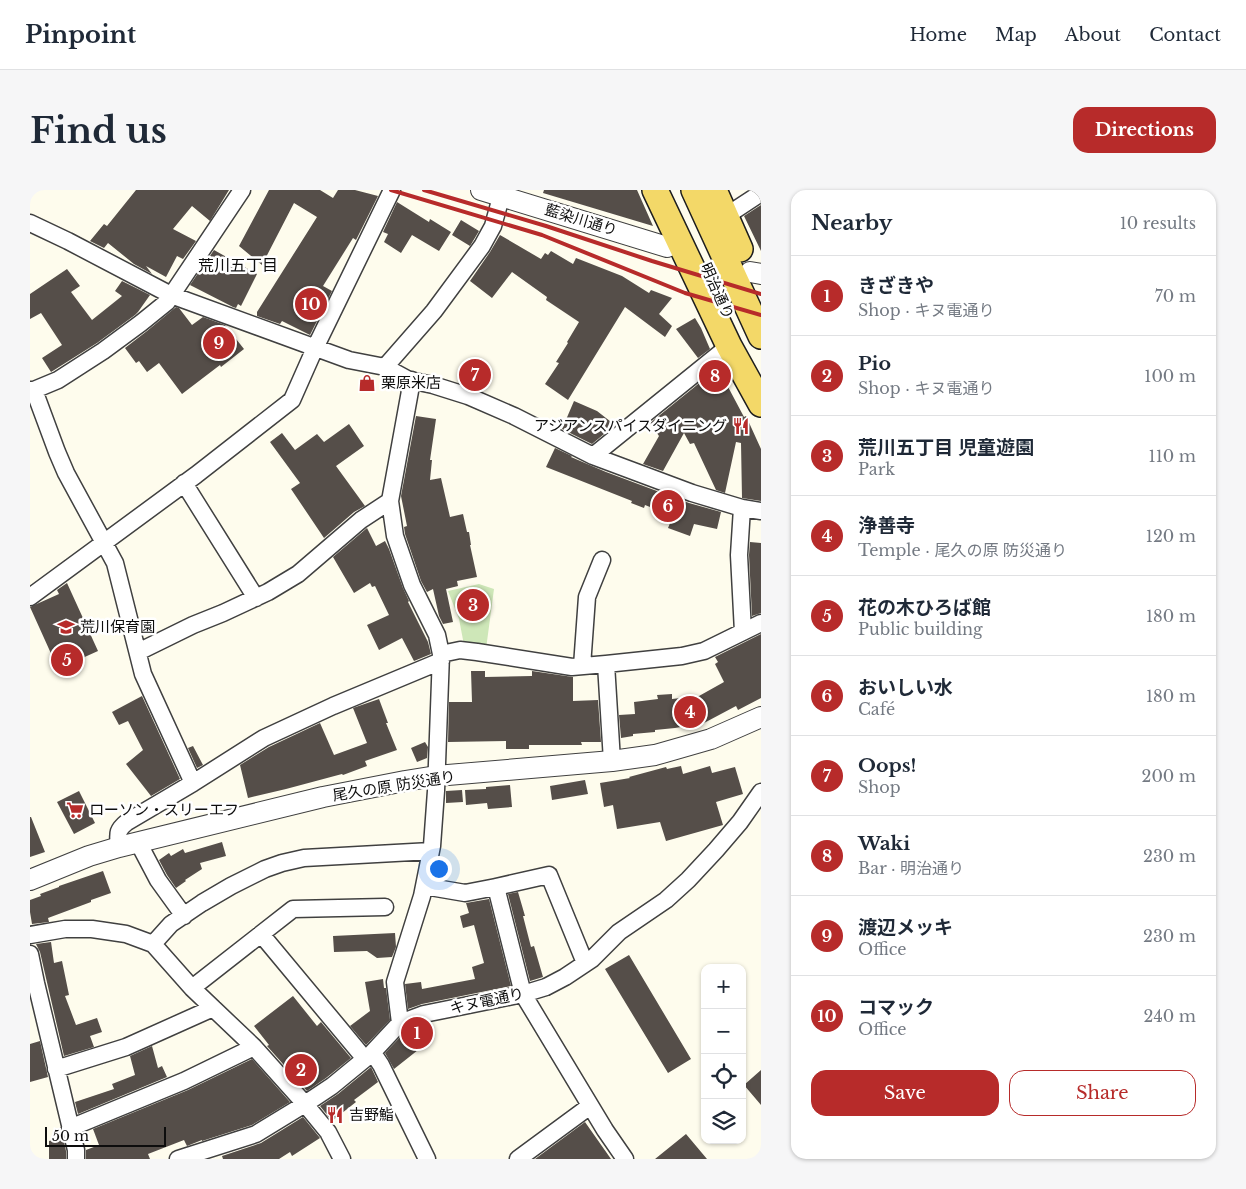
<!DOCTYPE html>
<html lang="en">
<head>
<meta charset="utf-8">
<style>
  :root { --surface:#fff; --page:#f6f6f7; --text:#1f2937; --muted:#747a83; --line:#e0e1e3; --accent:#b72b2a }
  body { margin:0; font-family:"Libre Baskerville","Noto Sans JP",serif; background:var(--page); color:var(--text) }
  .controls { position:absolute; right:15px; bottom:15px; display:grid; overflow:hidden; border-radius:10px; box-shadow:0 1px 4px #0004 }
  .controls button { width:45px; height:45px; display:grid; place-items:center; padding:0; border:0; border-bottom:1px solid var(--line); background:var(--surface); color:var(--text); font:25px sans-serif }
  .scale { position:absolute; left:15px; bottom:12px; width:121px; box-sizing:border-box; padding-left:5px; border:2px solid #0d0d0d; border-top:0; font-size:14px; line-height:18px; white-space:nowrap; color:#0d0d0d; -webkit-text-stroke:4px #fff; paint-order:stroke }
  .you { position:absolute; left:408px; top:678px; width:18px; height:18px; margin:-12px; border:4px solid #fff; border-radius:50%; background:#1a73e8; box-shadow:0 0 0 8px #1a73e833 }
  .badge { display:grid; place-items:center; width:32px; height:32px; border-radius:50%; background:var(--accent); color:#fff; font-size:16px; font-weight:700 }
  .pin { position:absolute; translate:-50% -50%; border:2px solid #fff; box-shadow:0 1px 5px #0006 }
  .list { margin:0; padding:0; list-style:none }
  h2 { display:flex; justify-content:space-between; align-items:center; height:65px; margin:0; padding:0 20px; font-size:21px }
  h2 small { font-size:16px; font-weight:400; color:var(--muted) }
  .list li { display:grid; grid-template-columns:32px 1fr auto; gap:15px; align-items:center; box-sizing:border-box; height:80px; padding:0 20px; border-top:1px solid var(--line) }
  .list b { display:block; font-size:19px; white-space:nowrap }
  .list p { margin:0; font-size:16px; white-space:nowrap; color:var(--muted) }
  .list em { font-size:16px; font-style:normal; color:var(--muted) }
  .actions { display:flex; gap:10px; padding:15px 20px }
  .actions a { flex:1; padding:11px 0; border:1px solid var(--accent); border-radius:15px; text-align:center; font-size:18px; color:var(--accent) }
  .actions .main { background:var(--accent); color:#fff }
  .icon { flex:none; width:28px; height:28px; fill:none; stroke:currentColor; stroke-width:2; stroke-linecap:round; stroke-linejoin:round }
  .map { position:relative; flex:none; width:731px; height:969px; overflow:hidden; border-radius:15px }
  header { display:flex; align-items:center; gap:30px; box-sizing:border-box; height:70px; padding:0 25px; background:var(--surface); border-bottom:1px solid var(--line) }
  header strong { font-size:24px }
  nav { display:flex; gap:28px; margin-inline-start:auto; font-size:18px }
  .intro { display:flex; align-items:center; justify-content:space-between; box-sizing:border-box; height:120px; padding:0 30px }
  h1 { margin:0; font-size:35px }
  .button { padding:12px 22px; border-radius:15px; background:var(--accent); color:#fff; font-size:18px; font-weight:700 }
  main { display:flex; gap:30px; padding:0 30px }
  aside { flex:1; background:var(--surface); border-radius:15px; box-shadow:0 1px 4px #0004 }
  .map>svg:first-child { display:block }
  .green { fill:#cee7b8 }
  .building { fill:#554e49 }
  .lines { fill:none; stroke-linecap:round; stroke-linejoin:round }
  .minor-casing { stroke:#404040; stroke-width:19 }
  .tertiary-casing { stroke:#404040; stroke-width:22 }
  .primary-casing { stroke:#1e1e1e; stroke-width:28 }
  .minor { stroke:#fff; stroke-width:16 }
  .tertiary { stroke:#fff; stroke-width:20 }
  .primary { stroke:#f3d868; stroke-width:25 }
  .rail { stroke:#b72b2a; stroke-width:4 }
  .labels { text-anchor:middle; stroke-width:5; stroke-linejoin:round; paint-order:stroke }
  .street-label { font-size:15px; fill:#0d0d0d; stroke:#fff }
  .poi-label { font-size:15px; fill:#0d0d0d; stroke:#fff; text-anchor:start }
  .neighbourhood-label { font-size:16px; fill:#0d0d0d; stroke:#fff }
</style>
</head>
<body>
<header>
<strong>Pinpoint</strong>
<nav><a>Home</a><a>Map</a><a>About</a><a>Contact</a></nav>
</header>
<div class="intro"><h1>Find us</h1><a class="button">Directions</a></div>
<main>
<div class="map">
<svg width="731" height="969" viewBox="0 0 731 969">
  <rect width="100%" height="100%" fill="#fefced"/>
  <path class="green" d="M449 394 464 399 456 459 434 455 429 429 418 401Z"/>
  <path class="building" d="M106 0H199L180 31 162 16 143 39 166 51 153 69 147 66 136 87 116 76 122 84 104 74 78 53 74 58 60 51 74 34 77 36Z
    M239 0H290L303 8 308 0H325L348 6 326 50 323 48 293 96 302 101 280 145 252 131 250 134 227 126V122L287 27 264 13 232 75 209 56Z
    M514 0H607L623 36 513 3Z
    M367 12 399 32 400 29 421 42 409 61 382 45 371 63 354 52 358 44 353 42Z
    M731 15V61L714 26Z
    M431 30 449 41 440 56 422 45Z
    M470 45 511 69 515 63 518 65 521 61 543 74 546 68 592 86 619 103 621 100 642 108 629 124 642 136 635 147 595 117 538 210 515 194 529 173 526 172 538 153 537 152 549 132 516 110 517 107 482 82 462 108 440 91 460 62Z
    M184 60 227 84 211 116 208 114 206 118 203 117 160 95Z
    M37 79 50 96 41 102 62 130 92 106 85 101 92 91 120 105 108 122 105 125 67 153 21 182 12 168 32 155 11 123 0 129V104Z
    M146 117 149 118 162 135 173 127 195 135 214 159 191 177 190 175 152 204 129 173 117 182 109 171 106 173 95 158 117 141Z
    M665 128 671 138 680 159 668 168 646 139Z
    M688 178 714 227 716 226 731 259V311L712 308 711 253 706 252 695 303 686 300 664 253 660 254 654 243 633 281 613 274 629 246 620 233Z
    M544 211 567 221 585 235 562 254 532 239Z
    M386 226 406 229 400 270H402L400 290 411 288 420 327 433 324 437 342H439L441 355H440L447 387 427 391 428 396 416 399 423 432 413 434 409 426 403 399 397 402 391 391 375 344 374 337 377 336 371 306Z
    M319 234 334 256 306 276 335 316 324 322 294 348 261 299 270 293 240 252 252 243 265 260 287 244 294 252Z
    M525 258 542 266 541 267 576 282 659 313 691 322 687 339 664 334 660 346 638 338 643 326 615 315 614 318 601 313 602 311 516 277Z
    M337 338 346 356 355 351 359 359 373 398 379 411 378 412 398 452 401 464 384 471 372 448 349 460 337 435 359 425 345 396 342 397 340 393 324 403 303 367Z
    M720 352 731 353V423L722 426 719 365Z
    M37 393 68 461 28 479 0 417 29 404 27 400Z
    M731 444V508L708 520 706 516 674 533 645 538 625 540V542L603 544V546L591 548 589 525 605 524 604 512 628 509 627 505 642 504V509L669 506 694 492 685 474 688 472 685 467Z
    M441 481H455V487L502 486V481L543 487V511L568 510 571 552H551L552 555H499V559H476V551L418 552 419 512H442Z
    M112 506 150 589 121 606 96 574 113 560 98 531 89 535 82 522Z
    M349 509 358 533H356L367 560 335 571 337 576 313 585 312 584 256 599 218 608 210 575 239 557 290 533 304 565 337 553 323 518Z
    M395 552 398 557 397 568 387 572 381 558Z
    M163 556 173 575 167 578 158 558Z
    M651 576 653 584 680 576 682 583 705 577 713 604 686 612 693 635 636 651 630 632 587 639 583 615 574 617 570 593 600 588 599 587 636 577 637 579Z
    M555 590 558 604 522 610 520 596Z
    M480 595 482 617 458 619 457 613 436 615 435 600 456 599V597Z
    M432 600 433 612 416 613V601Z
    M49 601 65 633 44 644 27 612Z
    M0 627H1L15 662 0 667Z
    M192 652 196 666 170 673 172 679 155 690 156 691 146 698 137 685 129 670 139 663 141 666 153 659 155 663Z
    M73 681 81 703 61 710V712L18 728 19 732 2 734 0 722V710L11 706 10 704 29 697V696Z
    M488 702 495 726H493L501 757 504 756 513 787 500 791 478 704Z
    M459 709 481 796 392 814 378 819 375 794 391 792 392 799 445 789 442 777 454 773 444 735 433 738 430 726 439 723 436 713Z
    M365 743 366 757 362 767 347 768 337 761 304 762 303 746Z
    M21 752 24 773 32 771 39 805 35 806 46 835 67 828 72 842 60 846 64 857 34 866 10 762 6 754Z
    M599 765 661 869 638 883 575 779Z
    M353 789 354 798H356L360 830 336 855 320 836 340 821 335 792Z
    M263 806 287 836 291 832 321 868 296 888 277 901 237 856 239 855 224 836Z
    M375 842 388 860 364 879 355 863Z
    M10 851 18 887 0 892V854Z
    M122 856 128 878 132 876 137 887 48 924 45 912 84 899 82 894 105 885 100 866Z
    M222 869 260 912 222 935 172 951V950L157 956 154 950 118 964 120 969H56V960L69 955 63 939 158 900Z
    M341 877 348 892 324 910 326 912 302 931 290 916 308 904Z
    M731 880V915L714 895Z
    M273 927 290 948 262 966 260 962 249 969H193L192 966 231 953Z
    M555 932 581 969H505Z
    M656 944 677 969H625Z
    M33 947 36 961V969H19V951Z"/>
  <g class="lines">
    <g class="minor-casing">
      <path id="minor" d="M696 26 731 3
        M0 33 38 51 141 105 319 170 355 177 379 190 403 195 438 206 484 226 563 266 662 303 712 318 731 321
        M355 177 404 121 452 56 463 36 473 0
        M0 200H4L28 190 73 161 111 133 137 112 212 0
        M4 200 27 262 36 283 85 373 113 484 163 593
        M563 266 699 156
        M154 293 226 408
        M360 311 365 346 382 395 407 445 411 464 406 601 402 656 392 706 365 792 370 833
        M712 318 709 365 713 442
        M0 407 166 285 262 210 285 158 362 0
        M108 462 163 435 193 423 238 402 268 384 331 330 360 311 382 190
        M411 464 430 460 447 462 542 477 576 474 652 466 674 461 731 433
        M576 474 582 571
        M552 476 557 407 572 370
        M108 652 128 690 154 726
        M89 657C88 644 86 641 97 632L163 593 234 548 303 516 411 471
        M394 696 435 703 466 697 519 685 555 773
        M466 697 493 804 575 940 595 969
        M231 744 335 869
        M0 745 35 739H62L96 744 123 754 162 798 224 857 275 914 298 942 312 969
        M123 754 141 734 172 713 201 696 235 679 252 673 274 668 401 661
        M0 764 6 793 46 960V969
        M162 798 263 719 355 717
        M341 864 347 869 351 875 397 969
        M26 879 96 857 183 818
        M40 938 154 891 224 857
        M148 969 226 944 275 914 302 896 341 864 370 833 394 824 493 804 516 797 535 787 562 769 589 742 636 710 658 690 686 660 710 632 731 602
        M488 969 560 916"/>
    </g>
    <g class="tertiary-casing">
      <path id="tertiary" d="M451 0 637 57 649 51
        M720 82 731 84
        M0 690 59 666 89 657 293 607 375 591 406 586 582 571 625 565 681 549 731 527"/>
    </g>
    <g class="primary-casing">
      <path id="primary" d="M625 0 699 156 731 214
        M664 0 731 146
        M684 0 710 59"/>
    </g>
    <use href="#minor" class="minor"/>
    <use href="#tertiary" class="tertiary"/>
    <use href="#primary" class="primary"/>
    <path class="rail" d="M361 0 512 45 655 103 731 125
      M394 0 516 36 622 71 731 104"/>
  </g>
  <defs>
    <g id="shop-bare" transform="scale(1.35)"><path d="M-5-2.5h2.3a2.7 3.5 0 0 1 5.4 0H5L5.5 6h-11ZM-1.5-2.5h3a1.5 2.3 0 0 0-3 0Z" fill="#b72b2a" stroke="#fff" stroke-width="2.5" paint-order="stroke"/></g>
    <g id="restaurant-bare" transform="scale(1.35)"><path d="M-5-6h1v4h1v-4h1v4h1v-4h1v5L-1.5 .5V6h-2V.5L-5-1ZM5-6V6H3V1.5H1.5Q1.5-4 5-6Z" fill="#b72b2a" stroke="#fff" stroke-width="2.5" paint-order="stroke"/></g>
    <g id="school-bare" transform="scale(1.35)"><path d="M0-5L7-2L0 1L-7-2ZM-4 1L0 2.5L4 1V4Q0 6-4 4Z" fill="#b72b2a" stroke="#fff" stroke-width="2.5" paint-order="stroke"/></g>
    <g id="supermarket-bare" transform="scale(1.35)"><path d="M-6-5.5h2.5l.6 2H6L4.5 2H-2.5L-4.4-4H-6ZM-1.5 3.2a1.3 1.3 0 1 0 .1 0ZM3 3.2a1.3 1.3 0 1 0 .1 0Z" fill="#b72b2a" stroke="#fff" stroke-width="2.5" paint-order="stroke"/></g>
  </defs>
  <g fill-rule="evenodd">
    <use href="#shop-bare" x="337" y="193"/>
    <use href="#restaurant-bare" x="711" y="236"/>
    <use href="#school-bare" x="36" y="437"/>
    <use href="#supermarket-bare" x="45" y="620"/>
    <use href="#restaurant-bare" x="305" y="925"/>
  </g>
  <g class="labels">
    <g class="street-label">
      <text transform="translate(551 30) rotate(17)" y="5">藍染川通り</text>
      <text transform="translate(687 101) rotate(66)" y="5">明治通り</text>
      <text transform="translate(364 596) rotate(-9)" y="5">尾久の原 防災通り</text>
      <text transform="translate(457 811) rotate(-12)" y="5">キヌ電通り</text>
    </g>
    <g class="poi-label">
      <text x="351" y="198">栗原米店</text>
      <text x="697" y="241" text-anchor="end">アジアンスパイスダイニング</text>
      <text x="50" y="442">荒川保育園</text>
      <text x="59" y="625">ローソン・スリーエフ</text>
      <text x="319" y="930">吉野鮨</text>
    </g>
    <g class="neighbourhood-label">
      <text x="208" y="81">荒川五丁目</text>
    </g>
  </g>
</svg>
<div class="controls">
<button>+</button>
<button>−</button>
<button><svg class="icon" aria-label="locate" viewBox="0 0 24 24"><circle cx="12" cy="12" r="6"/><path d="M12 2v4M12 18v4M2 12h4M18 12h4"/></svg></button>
<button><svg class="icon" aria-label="layers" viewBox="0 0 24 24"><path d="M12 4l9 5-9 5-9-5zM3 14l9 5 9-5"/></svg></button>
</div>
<div class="scale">50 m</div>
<div class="you"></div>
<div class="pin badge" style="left:387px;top:843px">1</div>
<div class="pin badge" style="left:271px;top:880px">2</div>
<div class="pin badge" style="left:443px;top:415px">3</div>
<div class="pin badge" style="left:660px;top:522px">4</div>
<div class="pin badge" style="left:37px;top:470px">5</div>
<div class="pin badge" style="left:638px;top:316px">6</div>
<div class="pin badge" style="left:445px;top:185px">7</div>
<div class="pin badge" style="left:685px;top:186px">8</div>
<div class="pin badge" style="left:189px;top:153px">9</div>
<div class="pin badge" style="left:281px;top:114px">10</div>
</div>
<aside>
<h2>Nearby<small>10 results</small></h2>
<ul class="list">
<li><span class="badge">1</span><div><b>きざきや</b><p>Shop · キヌ電通り</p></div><em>70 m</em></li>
<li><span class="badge">2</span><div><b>Pio</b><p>Shop · キヌ電通り</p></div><em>100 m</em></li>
<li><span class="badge">3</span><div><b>荒川五丁目 児童遊園</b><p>Park</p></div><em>110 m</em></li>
<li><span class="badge">4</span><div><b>浄善寺</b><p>Temple · 尾久の原 防災通り</p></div><em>120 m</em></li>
<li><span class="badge">5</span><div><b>花の木ひろば館</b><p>Public building</p></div><em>180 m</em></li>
<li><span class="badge">6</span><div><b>おいしい水</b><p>Café</p></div><em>180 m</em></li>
<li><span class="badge">7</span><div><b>Oops!</b><p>Shop</p></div><em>200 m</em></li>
<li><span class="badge">8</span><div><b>Waki</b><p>Bar · 明治通り</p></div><em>230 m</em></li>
<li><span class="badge">9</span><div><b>渡辺メッキ</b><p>Office</p></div><em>230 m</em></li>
<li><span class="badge">10</span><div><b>コマック</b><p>Office</p></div><em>240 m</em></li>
</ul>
<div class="actions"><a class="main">Save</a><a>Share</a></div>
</aside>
</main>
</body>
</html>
